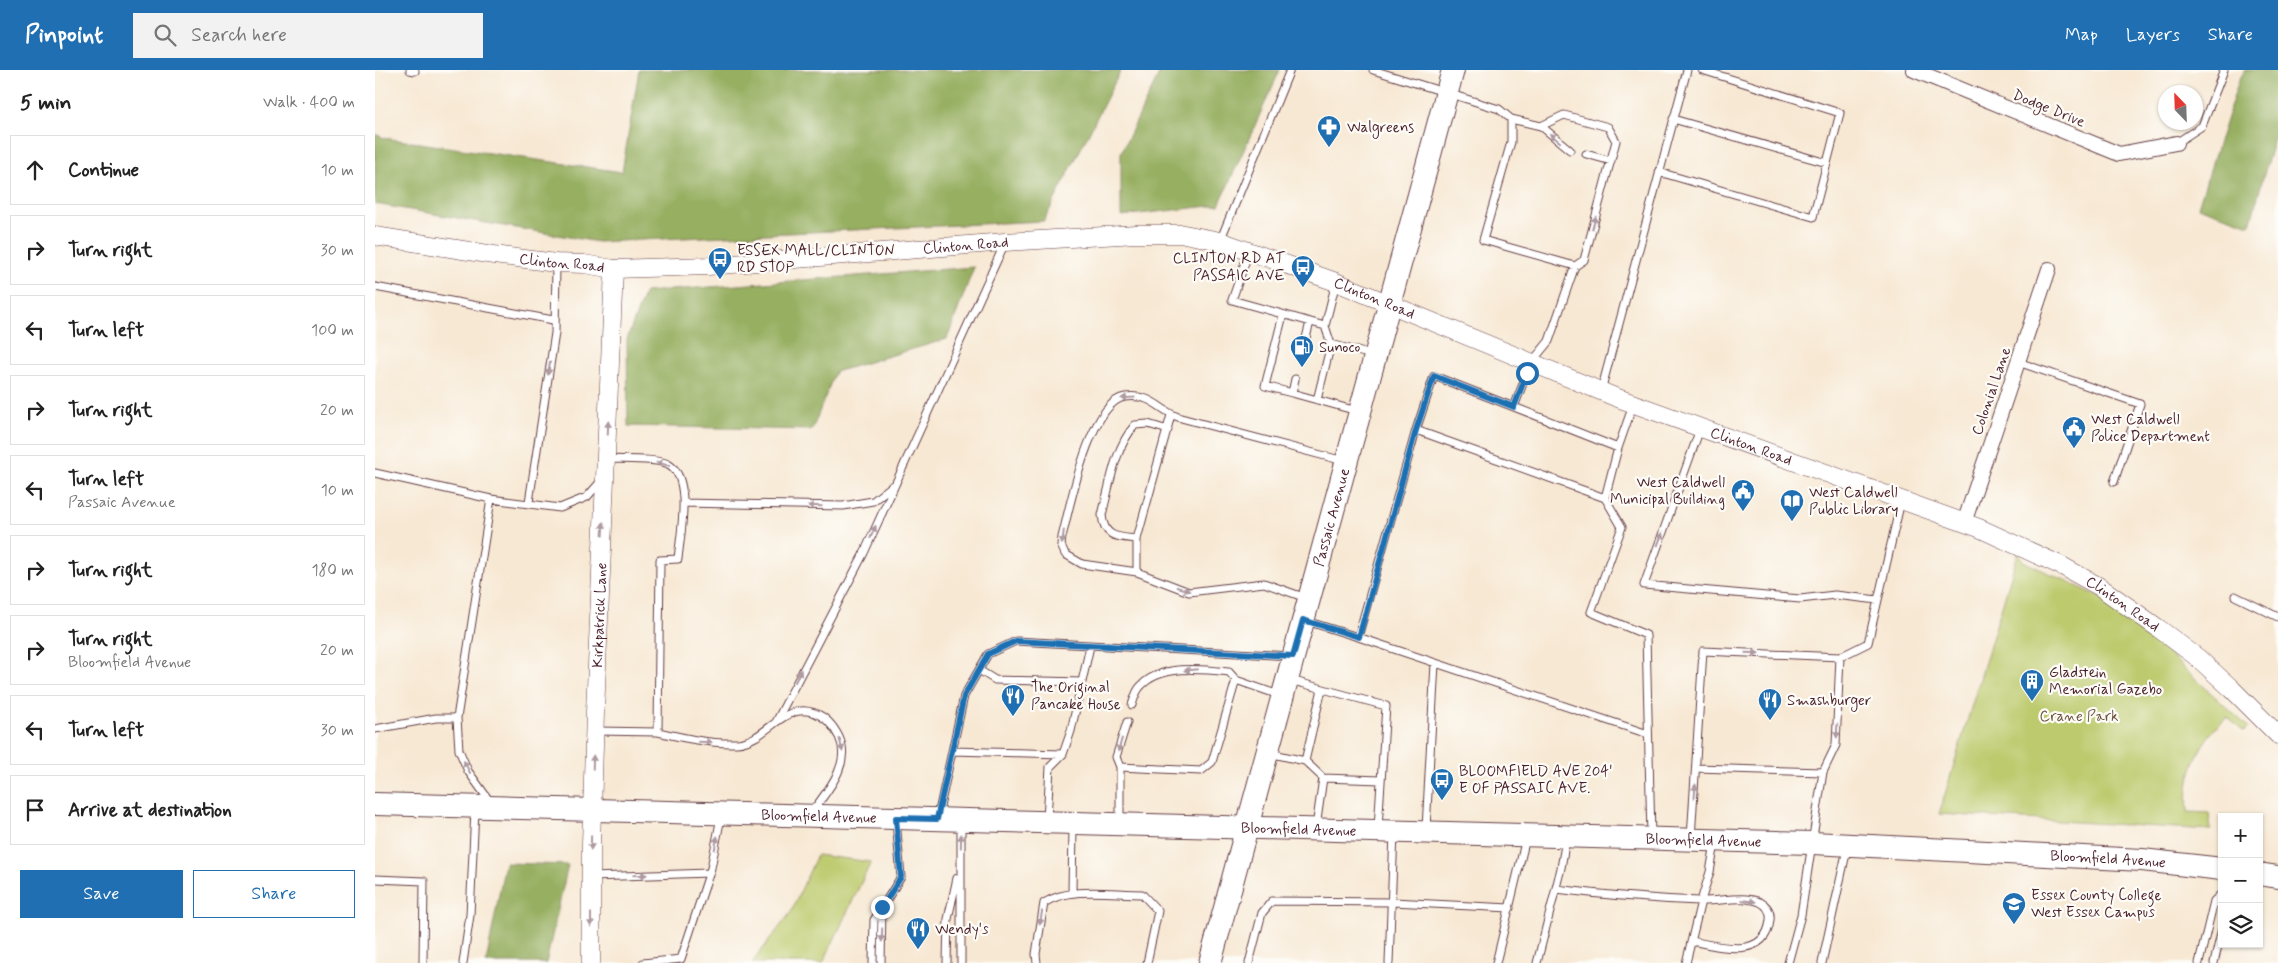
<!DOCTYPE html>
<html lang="en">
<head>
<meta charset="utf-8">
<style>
  :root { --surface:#fff; --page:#f2f2f2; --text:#222; --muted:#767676; --line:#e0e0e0; --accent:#1f6fb2 }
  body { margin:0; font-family:Mynerve,sans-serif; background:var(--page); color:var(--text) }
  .controls { position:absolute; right:15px; bottom:15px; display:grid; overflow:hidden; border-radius:0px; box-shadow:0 1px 4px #0004 }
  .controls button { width:45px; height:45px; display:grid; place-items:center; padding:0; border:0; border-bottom:1px solid var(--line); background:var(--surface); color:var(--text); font:25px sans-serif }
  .compass { position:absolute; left:1783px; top:15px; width:45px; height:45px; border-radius:50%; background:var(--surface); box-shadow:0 1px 4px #0004; rotate:337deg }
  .stop { position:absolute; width:15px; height:15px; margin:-11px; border:4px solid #1f6fb2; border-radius:50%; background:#fff }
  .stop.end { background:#1f6fb2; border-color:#fff; box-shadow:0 1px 5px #0008 }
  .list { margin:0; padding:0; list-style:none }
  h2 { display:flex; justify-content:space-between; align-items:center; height:65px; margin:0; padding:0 20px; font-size:21px }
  h2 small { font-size:16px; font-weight:400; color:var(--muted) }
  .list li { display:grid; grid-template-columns:32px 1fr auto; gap:15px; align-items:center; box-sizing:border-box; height:70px; margin:0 10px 10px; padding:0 10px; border:1px solid var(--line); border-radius:0px }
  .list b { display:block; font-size:19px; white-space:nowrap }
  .list p { margin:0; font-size:16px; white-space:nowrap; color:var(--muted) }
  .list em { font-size:16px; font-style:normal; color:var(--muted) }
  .actions { display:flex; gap:10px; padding:15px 20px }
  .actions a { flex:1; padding:11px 0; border:1px solid var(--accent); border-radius:0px; text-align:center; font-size:18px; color:var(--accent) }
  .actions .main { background:var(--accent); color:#fff }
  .icon { flex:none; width:28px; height:28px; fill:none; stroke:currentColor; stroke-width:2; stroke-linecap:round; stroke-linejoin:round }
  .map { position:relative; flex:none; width:1903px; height:893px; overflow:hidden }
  header { display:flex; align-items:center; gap:30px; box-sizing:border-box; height:70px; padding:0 25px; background:var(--accent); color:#fff }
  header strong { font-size:24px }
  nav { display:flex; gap:28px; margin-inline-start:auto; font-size:18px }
  .search { width:350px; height:45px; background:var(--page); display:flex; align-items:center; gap:12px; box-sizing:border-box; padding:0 18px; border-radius:0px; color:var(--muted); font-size:19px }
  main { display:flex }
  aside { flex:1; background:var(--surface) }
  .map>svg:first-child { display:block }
  .green { fill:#bdcb6e; stroke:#84754c }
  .forest { fill:#96af61; stroke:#706746 }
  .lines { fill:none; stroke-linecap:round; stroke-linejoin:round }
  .service-casing { stroke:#643d44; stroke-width:9 }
  .minor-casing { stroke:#643d44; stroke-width:16 }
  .tertiary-casing { stroke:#643d44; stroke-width:19 }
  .primary-casing { stroke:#643d44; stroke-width:24 }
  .service { stroke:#fff; stroke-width:7 }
  .minor { stroke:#fff; stroke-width:14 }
  .tertiary { stroke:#fff; stroke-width:18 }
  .primary { stroke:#fff; stroke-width:22 }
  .oneway { fill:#ae9aa0 }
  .route { stroke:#1f6fb2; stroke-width:6 }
  .labels { text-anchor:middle; stroke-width:4.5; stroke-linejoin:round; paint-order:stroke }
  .street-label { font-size:15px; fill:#4a1f2b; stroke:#fdfcf7 }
  .poi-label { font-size:15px; fill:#4a1f2b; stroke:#fdfcf7; text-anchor:start }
  .park-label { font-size:15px; fill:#6c533f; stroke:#fdfcf7 }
</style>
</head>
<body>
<header>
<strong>Pinpoint</strong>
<div class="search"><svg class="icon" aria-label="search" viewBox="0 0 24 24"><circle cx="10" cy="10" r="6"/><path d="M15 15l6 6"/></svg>Search here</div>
<nav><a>Map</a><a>Layers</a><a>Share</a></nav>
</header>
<main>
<aside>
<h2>5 min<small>Walk · 400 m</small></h2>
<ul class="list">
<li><svg class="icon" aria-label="ahead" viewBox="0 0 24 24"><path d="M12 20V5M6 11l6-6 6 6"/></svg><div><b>Continue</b></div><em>10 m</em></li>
<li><svg class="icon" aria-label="right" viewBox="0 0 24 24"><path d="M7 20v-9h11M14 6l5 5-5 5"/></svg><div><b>Turn right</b></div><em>30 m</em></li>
<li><svg class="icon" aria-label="left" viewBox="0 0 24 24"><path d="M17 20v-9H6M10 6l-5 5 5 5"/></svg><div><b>Turn left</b></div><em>100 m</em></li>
<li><svg class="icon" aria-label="right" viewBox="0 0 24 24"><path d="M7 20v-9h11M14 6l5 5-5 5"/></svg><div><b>Turn right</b></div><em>20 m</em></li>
<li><svg class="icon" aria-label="left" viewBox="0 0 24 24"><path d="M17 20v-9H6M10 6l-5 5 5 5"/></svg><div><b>Turn left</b><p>Passaic Avenue</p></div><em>10 m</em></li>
<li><svg class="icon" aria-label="right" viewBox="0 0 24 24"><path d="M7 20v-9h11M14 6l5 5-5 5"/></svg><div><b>Turn right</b></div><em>180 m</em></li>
<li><svg class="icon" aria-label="right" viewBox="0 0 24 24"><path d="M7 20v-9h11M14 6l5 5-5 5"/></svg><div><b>Turn right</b><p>Bloomfield Avenue</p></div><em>20 m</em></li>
<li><svg class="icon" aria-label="left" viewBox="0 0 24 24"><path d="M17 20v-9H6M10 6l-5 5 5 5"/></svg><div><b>Turn left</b></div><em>30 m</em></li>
<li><svg class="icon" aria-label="arrive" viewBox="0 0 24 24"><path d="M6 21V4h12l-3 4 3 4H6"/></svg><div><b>Arrive at destination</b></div></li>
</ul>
<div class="actions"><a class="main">Save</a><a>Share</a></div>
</aside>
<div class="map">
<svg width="1903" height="893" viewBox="0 0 1903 893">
  <rect width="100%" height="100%" fill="#fdfcf7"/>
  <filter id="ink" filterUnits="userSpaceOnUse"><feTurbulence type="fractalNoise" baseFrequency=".02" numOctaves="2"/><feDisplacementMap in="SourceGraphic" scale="10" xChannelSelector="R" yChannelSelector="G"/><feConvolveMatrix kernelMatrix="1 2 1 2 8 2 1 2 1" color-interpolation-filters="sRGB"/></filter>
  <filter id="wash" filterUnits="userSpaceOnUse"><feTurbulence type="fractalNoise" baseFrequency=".0096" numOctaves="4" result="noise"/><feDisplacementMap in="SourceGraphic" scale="20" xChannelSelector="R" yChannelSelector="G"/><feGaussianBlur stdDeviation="1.12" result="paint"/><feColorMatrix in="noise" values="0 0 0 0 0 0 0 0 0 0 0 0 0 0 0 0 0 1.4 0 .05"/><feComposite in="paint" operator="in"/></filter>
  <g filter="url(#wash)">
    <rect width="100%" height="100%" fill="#f7e8d3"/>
    <path class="green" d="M1643 483 1648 491 1738 533 1873 657 1869 662 1852 647C1824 671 1809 704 1813 742L1834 743 1836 760 1564 744Z
      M442 785 496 792 448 893H377L416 842Z"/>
    <path class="forest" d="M264 0H746L669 151 223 172 0 134V64L9 68 247 102Z
      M786 0H905L844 135 746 146V83Z
      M1870 0H1903V54L1875 155 1823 137 1864 10Z
      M599 197 572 269 460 302 437 360 253 356 252 269 270 222Z
      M130 793 193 795 171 893H111Z"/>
  </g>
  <g filter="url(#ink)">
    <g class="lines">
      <g class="service-casing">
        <path id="service" d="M35 0 40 1
          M998 0 1124 39 1136 49V72L1108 170 1200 196 1174 271 1156 293 1139 337 1059 306 1041 360 1230 428 1247 457 1216 542 1271 565 1276 766
          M1136 49 1166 56 1189 45 1233 57 1241 71 1209 190 1200 196
          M1298 49 1452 93
          M1166 56 1195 80
          M1801 73 1827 56 1849 0
          M1211 84 1236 91
          M1284 102 1438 147 1465 43 1327 0
          M845 171 915 0
          M874 181 857 230 950 256 961 212
          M0 217 178 250
          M908 245 890 316 917 323
          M956 274 997 285
          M927 284 935 252
          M1643 292 1765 334 1739 412
          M920 309 917 323 982 341
          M1226 321 1312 0
          M942 330 956 274 950 256
          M1139 337 1243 378 1258 335
          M1325 359 1269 515 1425 529 1460 525 1503 530
          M0 403 116 429
          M1230 428 1243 378
          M154 432 180 263 181 194
          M308 433 468 436 498 431 517 416
          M762 469C743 467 729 468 727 445 735 415 739 379 760 355L773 354 793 360
          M762 502V469L796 345
          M1860 526 1903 547
          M931 528 889 513 814 522 762 502 707 494 690 484 686 475 687 467C695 436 715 332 750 327 778 323 785 342 806 348L969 391
          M931 551 983 567 1041 360
          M983 567 1273 664
          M1465 587 1493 573 1526 431
          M604 600 620 610 707 612
          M915 610 1011 636 1003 758
          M757 635C759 629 761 621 765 617 785 594 827 599 854 602L861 610
          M82 648 84 680 93 701 116 733
          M402 650 489 483 629 175
          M0 659 61 648H82L116 429 185 438 212 427 227 410
          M221 661 283 662 285 490 303 489C305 466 318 407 293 394 280 388 247 390 232 389
          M283 662C309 668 335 674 362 673 392 671 408 631 440 643 451 647 459 657 464 667 477 694 452 721 437 742
          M578 681 688 684
          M894 683 930 691 948 708 1006 710
          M930 691 947 619
          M745 697 826 701 837 692 861 610 904 625
          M563 746 589 626 613 584 641 571 915 586
          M672 749 675 697 688 684 696 661 715 576
          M745 752V697L741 687 752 652
          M941 757 948 708
          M1051 759 1060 593
          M1316 768 1328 581 1465 587 1461 675 1448 702 1321 698
          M217 807 334 803
          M0 809 49 811 48 893
          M1181 819C1228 825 1277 829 1324 831 1343 832 1367 825 1385 832 1393 836 1396 842 1395 850 1391 890 1344 877 1317 871
          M697 823 698 756
          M88 893 95 845 100 740
          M268 893 306 889 336 798 346 747
          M498 893 499 850 526 807 521 751
          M506 893 507 837
          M572 893 573 849 582 808
          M586 893V753
          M662 893 661 884 669 833C695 816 736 824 767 824L783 841 772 893
          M874 893 887 843 897 831 1018 832 1135 838
          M1014 893 1019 763
          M1121 893 1151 768
          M1162 893 1186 798 1191 769
          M1311 893 1326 831 1335 802 1340 773
          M1413 893 1426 845 1448 702
          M1447 893 1472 779
          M1824 893 1839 831 1847 823
          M1839 893 1847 859"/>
      </g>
      <g class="minor-casing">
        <path id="minor" d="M1539 0 1744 84 1801 73
          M1589 453 1674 199"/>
      </g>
      <g class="tertiary-casing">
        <g id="tertiary">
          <path id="s1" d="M0 166 119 185 181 193 209 194 239 199 333 196 630 172 761 164H809L845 171 961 212 1240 327 1604 458 1689 497 1725 517 1783 558 1823 588 1857 619 1903 665"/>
          <path id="s2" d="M216 893V775L220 642 239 199"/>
        </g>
      </g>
      <g class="primary-casing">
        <g id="primary">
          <path id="s3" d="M0 734 1438 773 1767 790 1847 799"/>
          <path d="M1884 804 1903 807"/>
          <path id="s4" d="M835 893 1078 0"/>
        </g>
      </g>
      <use href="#service" class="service"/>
      <use href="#minor" class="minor"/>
      <use href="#tertiary" class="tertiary"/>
      <use href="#primary" class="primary"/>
    </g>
    <defs><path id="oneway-solid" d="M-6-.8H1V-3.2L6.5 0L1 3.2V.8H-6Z" transform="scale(1.25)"/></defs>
    <g class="oneway">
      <use href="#oneway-solid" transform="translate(1180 68) rotate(-140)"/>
      <use href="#oneway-solid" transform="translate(1219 153) rotate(-75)"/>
      <use href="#oneway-solid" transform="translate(174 298) rotate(99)"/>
      <use href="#oneway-solid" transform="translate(753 328) rotate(176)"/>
      <use href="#oneway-solid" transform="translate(233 358) rotate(-88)"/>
      <use href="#oneway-solid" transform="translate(288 394) rotate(-165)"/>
      <use href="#oneway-solid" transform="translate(440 436) rotate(-179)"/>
      <use href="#oneway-solid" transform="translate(228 459) rotate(-87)"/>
      <use href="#oneway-solid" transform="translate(498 462) rotate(-67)"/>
      <use href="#oneway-solid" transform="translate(688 467) rotate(97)"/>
      <use href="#oneway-solid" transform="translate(1285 469) rotate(-70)"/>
      <use href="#oneway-solid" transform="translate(808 519) rotate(18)"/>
      <use href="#oneway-solid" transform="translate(1377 583) rotate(2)"/>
      <use href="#oneway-solid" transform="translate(816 600) rotate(175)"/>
      <use href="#oneway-solid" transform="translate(423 606) rotate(-64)"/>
      <use href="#oneway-solid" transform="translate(1462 661) rotate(92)"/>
      <use href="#oneway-solid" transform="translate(330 672) rotate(2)"/>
      <use href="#oneway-solid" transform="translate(466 675) rotate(77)"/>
      <use href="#oneway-solid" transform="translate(745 675) rotate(106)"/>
      <use href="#oneway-solid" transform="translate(218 692) rotate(-88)"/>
      <use href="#oneway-solid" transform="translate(92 697) rotate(-117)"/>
      <use href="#oneway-solid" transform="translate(1320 721) rotate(-86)"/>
      <use href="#oneway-solid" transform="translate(586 771) rotate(-89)"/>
      <use href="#oneway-solid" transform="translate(216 773) rotate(91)"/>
      <use href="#oneway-solid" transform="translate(341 773) rotate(-79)"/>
      <use href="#oneway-solid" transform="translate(265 805) rotate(-2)"/>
      <use href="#oneway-solid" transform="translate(1374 831) rotate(7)"/>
      <use href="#oneway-solid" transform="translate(666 848) rotate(99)"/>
      <use href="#oneway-solid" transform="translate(216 850) rotate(90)"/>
      <use href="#oneway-solid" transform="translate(507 865) rotate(92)"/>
    </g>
  </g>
  <g class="lines" filter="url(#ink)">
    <path class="route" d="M507 837 526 807 521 748 562 749 589 626 613 584 641 571 918 586 928 550 984 567 1041 360 1059 306 1139 337 1152 303"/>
  </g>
  <defs>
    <g id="pharmacy-pin" transform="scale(1.25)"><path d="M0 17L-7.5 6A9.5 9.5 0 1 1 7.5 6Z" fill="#1f6fb2" stroke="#fdfcf7"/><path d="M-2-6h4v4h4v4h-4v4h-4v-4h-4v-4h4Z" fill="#fff"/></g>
    <g id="bus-pin" transform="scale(1.25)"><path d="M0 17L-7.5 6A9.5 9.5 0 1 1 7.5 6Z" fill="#1f6fb2" stroke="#fdfcf7"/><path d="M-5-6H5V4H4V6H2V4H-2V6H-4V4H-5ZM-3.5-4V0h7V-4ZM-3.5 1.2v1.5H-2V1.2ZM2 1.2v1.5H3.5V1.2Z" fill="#fff"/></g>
    <g id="fuel-pin" transform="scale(1.25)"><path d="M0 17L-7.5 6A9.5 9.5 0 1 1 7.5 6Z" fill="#1f6fb2" stroke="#fdfcf7"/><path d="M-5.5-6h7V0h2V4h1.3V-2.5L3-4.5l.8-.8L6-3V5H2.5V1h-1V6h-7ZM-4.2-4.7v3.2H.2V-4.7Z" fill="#fff"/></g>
    <g id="civic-pin" transform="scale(1.25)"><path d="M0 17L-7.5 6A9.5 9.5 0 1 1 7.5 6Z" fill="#1f6fb2" stroke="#fdfcf7"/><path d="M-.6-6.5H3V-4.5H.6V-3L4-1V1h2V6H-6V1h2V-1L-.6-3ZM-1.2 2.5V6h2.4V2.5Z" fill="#fff"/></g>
    <g id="library-pin" transform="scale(1.25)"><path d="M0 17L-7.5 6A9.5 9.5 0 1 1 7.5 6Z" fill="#1f6fb2" stroke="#fdfcf7"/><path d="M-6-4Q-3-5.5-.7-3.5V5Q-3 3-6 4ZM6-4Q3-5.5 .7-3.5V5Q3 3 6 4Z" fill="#fff"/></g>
    <g id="building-pin" transform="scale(1.25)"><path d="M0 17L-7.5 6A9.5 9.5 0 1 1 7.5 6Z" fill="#1f6fb2" stroke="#fdfcf7"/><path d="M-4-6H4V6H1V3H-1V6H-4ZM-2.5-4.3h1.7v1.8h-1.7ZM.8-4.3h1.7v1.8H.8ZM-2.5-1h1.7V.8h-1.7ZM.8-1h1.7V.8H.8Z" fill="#fff"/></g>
    <g id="restaurant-pin" transform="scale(1.25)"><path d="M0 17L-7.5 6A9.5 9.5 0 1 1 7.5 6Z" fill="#1f6fb2" stroke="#fdfcf7"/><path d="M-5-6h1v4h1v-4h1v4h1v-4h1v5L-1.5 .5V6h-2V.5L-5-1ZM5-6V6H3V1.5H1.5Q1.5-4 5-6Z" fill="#fff"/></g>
    <g id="university-pin" transform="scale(1.25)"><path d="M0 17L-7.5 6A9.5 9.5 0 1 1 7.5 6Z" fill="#1f6fb2" stroke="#fdfcf7"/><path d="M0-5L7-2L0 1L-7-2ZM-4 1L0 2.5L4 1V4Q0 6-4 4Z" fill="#fff"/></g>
  </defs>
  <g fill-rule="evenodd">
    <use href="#pharmacy-pin" x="954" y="57"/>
    <use href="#bus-pin" x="345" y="189"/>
    <use href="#bus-pin" x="928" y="197"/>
    <use href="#fuel-pin" x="927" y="277"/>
    <use href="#civic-pin" x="1699" y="358"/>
    <use href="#civic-pin" x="1368" y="421"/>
    <use href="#library-pin" x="1417" y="431"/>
    <use href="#building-pin" x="1657" y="611"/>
    <use href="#restaurant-pin" x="638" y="626"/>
    <use href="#restaurant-pin" x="1395" y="630"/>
    <use href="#bus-pin" x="1067" y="710"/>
    <use href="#university-pin" x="1639" y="834"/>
    <use href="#restaurant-pin" x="543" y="859"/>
  </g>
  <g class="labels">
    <g class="street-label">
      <text transform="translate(1674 38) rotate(22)" y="5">Dodge Drive</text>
      <text dy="5" stroke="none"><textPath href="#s1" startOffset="594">Clinton Road</textPath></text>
      <text dy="5" stroke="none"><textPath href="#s1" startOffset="189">Clinton Road</textPath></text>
      <text dy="5" stroke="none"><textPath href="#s1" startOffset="1014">Clinton Road</textPath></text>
      <text transform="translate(1616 321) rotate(-71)" y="5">Colonial Lane</text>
      <text dy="5" stroke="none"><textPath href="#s1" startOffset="1419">Clinton Road</textPath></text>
      <text dy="5" stroke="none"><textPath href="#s4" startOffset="462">Passaic Avenue</textPath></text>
      <text dy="5" stroke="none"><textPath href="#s1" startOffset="1824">Clinton Road</textPath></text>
      <text dy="5" stroke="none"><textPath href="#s2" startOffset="348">Kirkpatrick Lane</textPath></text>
      <text dy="5" stroke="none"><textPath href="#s3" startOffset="444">Bloomfield Avenue</textPath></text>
      <text dy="5" stroke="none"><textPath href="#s3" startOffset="924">Bloomfield Avenue</textPath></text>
      <text dy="5" stroke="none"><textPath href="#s3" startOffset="1329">Bloomfield Avenue</textPath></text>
      <text dy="5" stroke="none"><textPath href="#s3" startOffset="1734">Bloomfield Avenue</textPath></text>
    </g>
    <g class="poi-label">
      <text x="972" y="62">Walgreens</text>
      <text x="362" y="185">ESSEX MALL/CLINTON<tspan x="362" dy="17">RD STOP</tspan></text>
      <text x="910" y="193" text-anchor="end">CLINTON RD AT<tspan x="910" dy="17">PASSAIC AVE</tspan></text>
      <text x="944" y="282">Sunoco</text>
      <text x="1716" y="354">West Caldwell<tspan x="1716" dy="17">Police Department</tspan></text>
      <text x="1350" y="417" text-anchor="end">West Caldwell<tspan x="1350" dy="17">Municipal Building</tspan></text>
      <text x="1434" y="427">West Caldwell<tspan x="1434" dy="17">Public Library</tspan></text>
      <text x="1674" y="607">Gladstein<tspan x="1674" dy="17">Memorial Gazebo</tspan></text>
      <text x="656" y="622">The Original<tspan x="656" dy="17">Pancake House</tspan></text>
      <text x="1412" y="635">Smashburger</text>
      <text x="1084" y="706">BLOOMFIELD AVE 204'<tspan x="1084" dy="17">E OF PASSAIC AVE.</tspan></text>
      <text x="1656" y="830">Essex County College<tspan x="1656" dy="17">West Essex Campus</tspan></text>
      <text x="560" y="864">Wendy's</text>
    </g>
    <g class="park-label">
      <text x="1704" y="651">Crane Park</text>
    </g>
  </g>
</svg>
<div class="controls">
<button>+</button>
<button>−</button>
<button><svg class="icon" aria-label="layers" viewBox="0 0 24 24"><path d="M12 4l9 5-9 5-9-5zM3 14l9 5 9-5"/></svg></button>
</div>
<svg class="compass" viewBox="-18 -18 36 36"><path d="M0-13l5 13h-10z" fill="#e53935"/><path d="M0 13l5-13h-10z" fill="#767676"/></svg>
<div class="stop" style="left:1152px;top:303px"></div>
<div class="stop end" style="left:507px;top:837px"></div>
</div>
</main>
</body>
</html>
